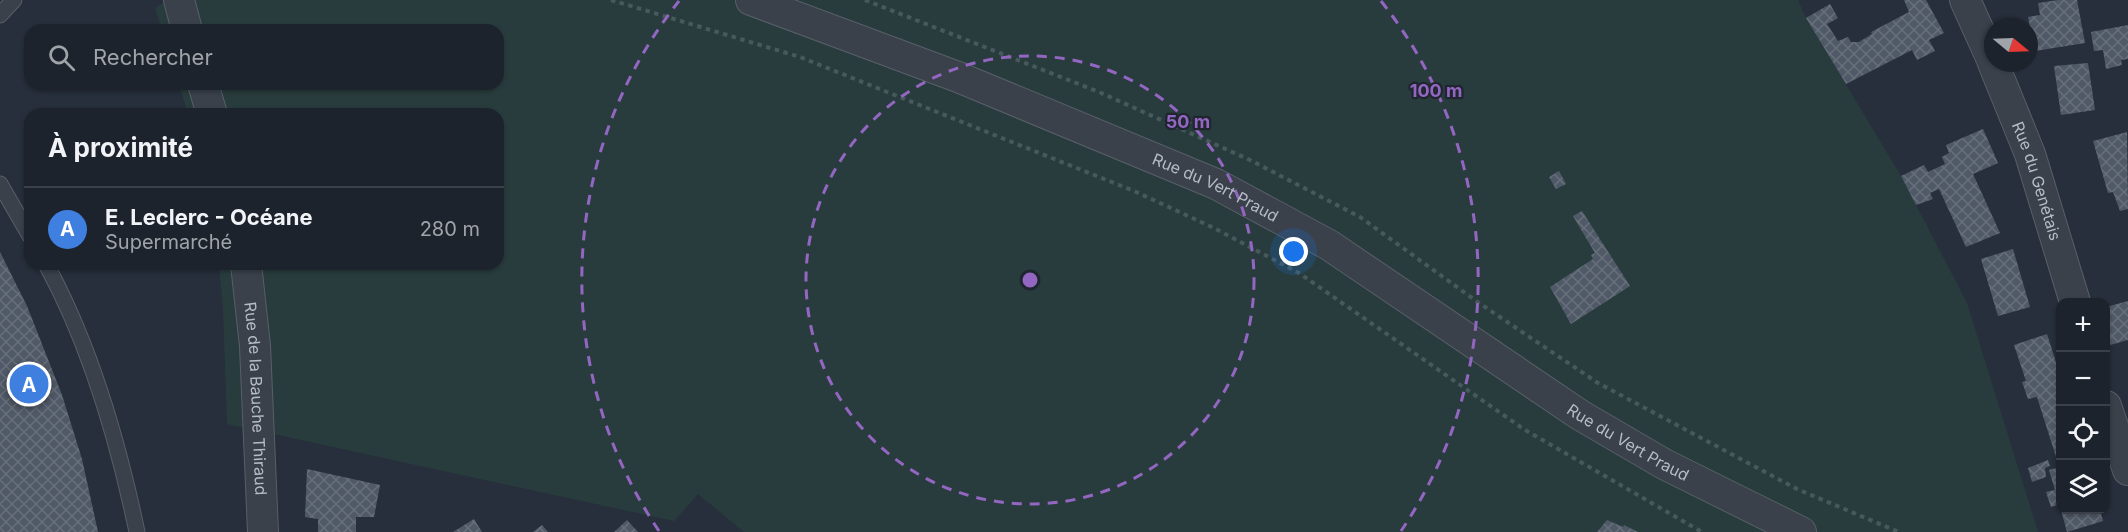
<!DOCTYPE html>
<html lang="fr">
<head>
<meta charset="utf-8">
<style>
  :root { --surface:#1c232c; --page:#292f38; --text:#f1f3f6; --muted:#a0a4a9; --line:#3a4048; --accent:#8bbbb9 }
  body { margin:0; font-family:Inter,sans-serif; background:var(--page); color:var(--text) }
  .controls { position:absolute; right:18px; bottom:18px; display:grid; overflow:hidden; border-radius:12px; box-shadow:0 2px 4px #0004 }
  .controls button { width:54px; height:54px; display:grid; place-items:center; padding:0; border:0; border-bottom:2px solid var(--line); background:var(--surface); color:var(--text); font:30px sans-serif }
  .compass { position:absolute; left:1984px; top:18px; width:54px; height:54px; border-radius:50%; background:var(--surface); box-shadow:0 2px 4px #0004; rotate:109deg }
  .you { position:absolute; left:1294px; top:252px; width:21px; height:21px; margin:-15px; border:4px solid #fff; border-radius:50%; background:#1a73e8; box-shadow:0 0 0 9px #1a73e833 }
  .badge { display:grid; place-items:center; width:39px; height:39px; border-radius:50%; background:var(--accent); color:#fff; font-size:20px; font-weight:700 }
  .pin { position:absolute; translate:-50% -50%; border:3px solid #fff; box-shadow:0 2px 6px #0006 }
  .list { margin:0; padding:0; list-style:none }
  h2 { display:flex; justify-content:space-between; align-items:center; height:78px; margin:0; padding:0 24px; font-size:26px }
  h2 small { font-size:20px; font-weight:400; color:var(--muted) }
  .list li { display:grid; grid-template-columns:39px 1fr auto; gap:18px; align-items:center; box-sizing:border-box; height:84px; padding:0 24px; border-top:2px solid var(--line) }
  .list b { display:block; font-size:22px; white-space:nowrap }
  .list p { margin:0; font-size:20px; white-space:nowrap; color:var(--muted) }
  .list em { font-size:20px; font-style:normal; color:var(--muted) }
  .icon { flex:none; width:33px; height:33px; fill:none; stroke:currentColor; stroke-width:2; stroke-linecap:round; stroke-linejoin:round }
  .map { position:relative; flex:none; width:2128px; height:532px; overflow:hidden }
  .search { position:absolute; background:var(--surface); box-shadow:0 2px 4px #0004; left:24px; top:24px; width:480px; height:66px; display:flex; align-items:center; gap:15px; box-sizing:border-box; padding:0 21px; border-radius:18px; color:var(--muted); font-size:22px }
  .panel { position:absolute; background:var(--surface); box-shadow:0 2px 4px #0004; left:24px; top:108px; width:480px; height:162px; border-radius:18px }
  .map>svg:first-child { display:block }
  .green { fill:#293c3d }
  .building { fill:url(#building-cross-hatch) }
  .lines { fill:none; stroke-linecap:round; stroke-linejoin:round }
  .service-casing { stroke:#585f69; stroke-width:17 }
  .minor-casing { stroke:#585f69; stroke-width:32 }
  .path { stroke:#48595b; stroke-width:4; stroke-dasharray:4.5 4.5; stroke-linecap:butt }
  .service { stroke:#3a414b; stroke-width:15 }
  .minor { stroke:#3a414b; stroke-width:30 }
  .ring { fill:none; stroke:#9366c2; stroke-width:3; stroke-dasharray:10 8 }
  .labels { text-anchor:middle; stroke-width:4.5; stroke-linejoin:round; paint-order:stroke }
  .street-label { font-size:16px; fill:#b6bcc7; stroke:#1f2630 }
  .centre { fill:#9366c2; stroke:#1f2630; stroke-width:3 }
  .ring-label { font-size:18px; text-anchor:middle; font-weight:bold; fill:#9366c2; stroke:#1f2630; stroke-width:4.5; stroke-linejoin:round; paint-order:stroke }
</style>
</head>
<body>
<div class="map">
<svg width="2128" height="532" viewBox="0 0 2128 532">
  <defs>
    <pattern id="building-cross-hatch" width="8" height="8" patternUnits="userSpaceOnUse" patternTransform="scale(1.5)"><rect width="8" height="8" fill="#505967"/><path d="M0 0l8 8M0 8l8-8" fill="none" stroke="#676f7b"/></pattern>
  </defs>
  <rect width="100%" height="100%" fill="#262f3b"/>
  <path class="green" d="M168 0H1798L1806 18 1901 176 1967 303 2038 532H744L698 494 674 521 227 424 223 308 219 264H498V114H188L179 84H498V30H162L155 8Z"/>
  <path class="building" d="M1904 0H1926L1944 33 1929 40 1935 51 1917 60 1912 50 1846 84 1806 18 1830 4 1838 18 1827 24 1838 41 1848 37 1851 42H1859L1872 34 1871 32 1909 12Z
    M2058 0H2077L2085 43 2035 51 2028 17 2040 15 2038 3Z
    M2128 25V59L2121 60 2122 65 2106 69 2103 50 2094 51 2091 32Z
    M2088 63 2095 110 2061 115 2054 66Z
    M1983 129 1998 163 1973 174 2000 233 1966 247 1939 189 1930 193 1933 199 1916 205 1901 176 1924 165 1928 172 1945 164 1942 157 1949 153 1946 145Z
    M2127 132 2128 209 2120 211 2113 192 2108 193 2093 141Z
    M1559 171 1566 184 1556 189 1549 177Z
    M1582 211 1630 286 1571 324 1550 287 1593 259 1591 255 1595 253 1573 216Z
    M2013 249 2030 307 1998 316 1981 259Z
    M0 252 27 306 62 395 82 459 98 532H0Z
    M2128 301V340L2110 345 2106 329V307Z
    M2047 334 2060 375V456L2056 457 2037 397 2028 399 2022 382 2026 381 2014 345Z
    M2048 460 2050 466 2045 468 2046 477 2032 482 2028 468Z
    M2060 467V504L2051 507 2046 492 2055 490 2049 470Z
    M307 469 380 485 374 517H356V532H318V519L305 517Z
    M2061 510H2100L2103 521 2067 532Z
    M474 519 482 532H453Z
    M627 520 638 532H614Z
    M1607 520 1623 527 1624 525 1638 532H1597Z
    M542 525 548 532H533Z"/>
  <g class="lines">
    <g class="service-casing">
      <path id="service" d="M0 15 14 0
        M0 184 30 236
        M46 264C91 346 118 441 137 532"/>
    </g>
    <g class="minor-casing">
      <g id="minor">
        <path d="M179 0 187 30"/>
        <path id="s1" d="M751 0 958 77 1216 184 1329 245 1580 415 1664 464 1801 532"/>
        <path d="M1965 0 1993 62"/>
        <path id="s2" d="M1993 63 2030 154 2075 302"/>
        <path d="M203 84 212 114"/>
        <path id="s3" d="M246 264 255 346 263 532"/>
        <path d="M2106 406 2128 470"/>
      </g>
    </g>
    <path class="path" d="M611 0 800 57 1134 191 1214 228 1299 273 1525 430 1702 532
      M865 0 1099 92 1250 160 1360 217 1479 303 1598 383 1797 489 1899 532"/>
    <use href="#service" class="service"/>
    <use href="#minor" class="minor"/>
  </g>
  <g class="ring">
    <circle cx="1030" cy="280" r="224"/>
    <path d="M659 531A448 448 0 0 1 679 1M1381 1A448 448 0 0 1 1401 531"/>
  </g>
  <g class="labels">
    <g class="street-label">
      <text dy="6" stroke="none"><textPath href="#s2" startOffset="126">Rue du Genétais</textPath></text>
      <text dy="6" stroke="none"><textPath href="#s1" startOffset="501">Rue du Vert Praud</textPath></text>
      <text dy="6" stroke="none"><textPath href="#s3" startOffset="135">Rue de la Bauche Thiraud</textPath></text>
      <text dy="6" stroke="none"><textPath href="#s1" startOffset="987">Rue du Vert Praud</textPath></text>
    </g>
  </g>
  <circle cx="1030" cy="280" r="9" class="centre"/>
  <g class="ring-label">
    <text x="1436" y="97">100 m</text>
    <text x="1188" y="128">50 m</text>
  </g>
</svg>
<div class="controls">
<button>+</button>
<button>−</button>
<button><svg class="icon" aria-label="locate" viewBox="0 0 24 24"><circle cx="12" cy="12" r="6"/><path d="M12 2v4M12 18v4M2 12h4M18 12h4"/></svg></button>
<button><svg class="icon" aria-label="layers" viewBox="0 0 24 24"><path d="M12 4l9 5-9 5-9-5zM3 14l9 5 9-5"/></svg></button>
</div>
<svg class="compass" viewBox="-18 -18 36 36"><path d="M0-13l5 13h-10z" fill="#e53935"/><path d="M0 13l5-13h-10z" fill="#a0a4a9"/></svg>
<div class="you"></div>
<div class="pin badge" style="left:29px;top:384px;background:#3f7fe0">A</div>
<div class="search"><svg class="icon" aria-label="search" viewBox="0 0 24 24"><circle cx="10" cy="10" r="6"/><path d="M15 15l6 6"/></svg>Rechercher</div>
<section class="panel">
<h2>À proximité<small></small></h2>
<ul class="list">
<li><span class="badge" style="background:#3f7fe0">A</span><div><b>E. Leclerc - Océane</b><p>Supermarché</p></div><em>280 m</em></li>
</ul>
</section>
</div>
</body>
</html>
